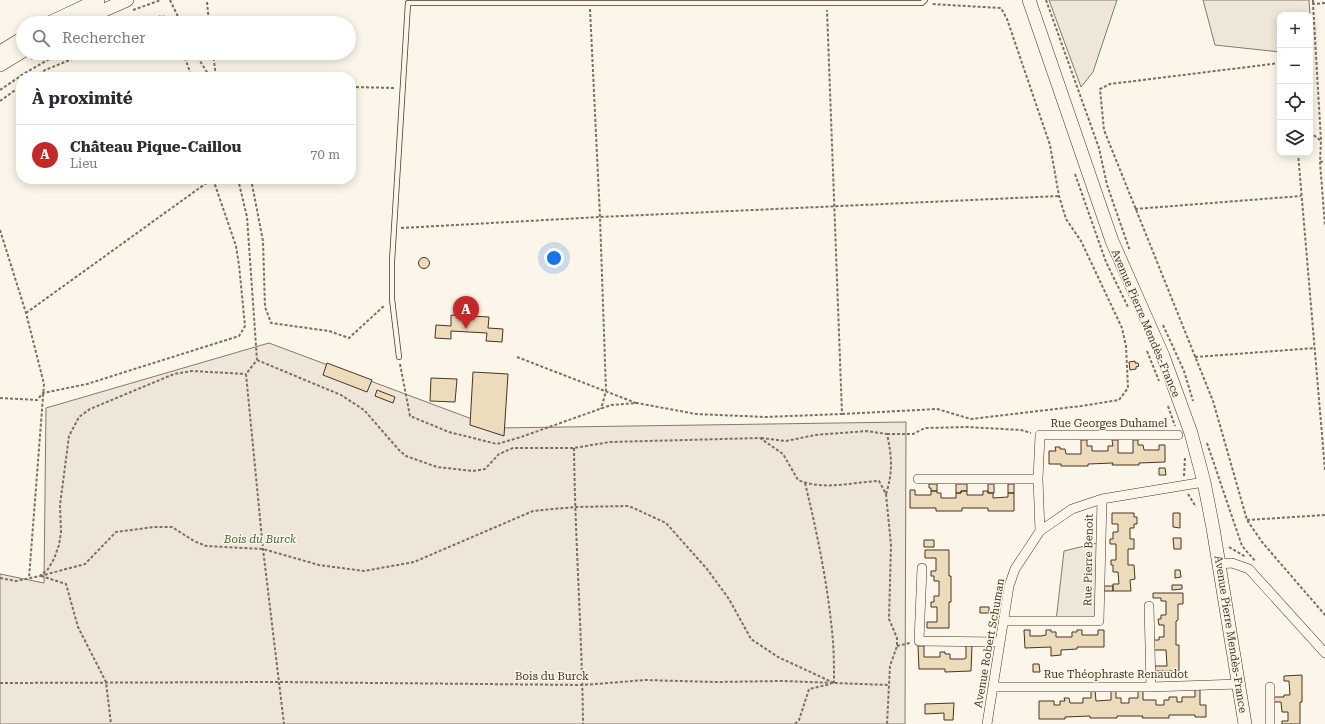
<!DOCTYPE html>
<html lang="fr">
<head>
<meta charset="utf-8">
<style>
  :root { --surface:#fff; --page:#f2f2f3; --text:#2b2b33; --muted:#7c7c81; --line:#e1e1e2; --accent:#c62828 }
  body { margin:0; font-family:"Roboto Serif",serif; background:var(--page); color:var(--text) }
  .controls { position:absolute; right:12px; top:12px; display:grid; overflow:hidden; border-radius:8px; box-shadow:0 2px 10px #0003 }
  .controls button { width:36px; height:36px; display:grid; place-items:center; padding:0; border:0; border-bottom:1px solid var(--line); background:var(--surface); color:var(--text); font:20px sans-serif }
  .you { position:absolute; left:554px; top:258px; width:14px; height:14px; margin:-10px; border:3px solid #fff; border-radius:50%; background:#1a73e8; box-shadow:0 0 0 6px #1a73e833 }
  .badge { display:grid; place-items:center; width:26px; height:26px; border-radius:50%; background:var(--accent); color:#fff; font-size:13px; font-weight:700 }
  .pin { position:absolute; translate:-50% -33px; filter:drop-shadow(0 1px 2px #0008) }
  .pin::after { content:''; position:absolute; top:21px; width:14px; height:12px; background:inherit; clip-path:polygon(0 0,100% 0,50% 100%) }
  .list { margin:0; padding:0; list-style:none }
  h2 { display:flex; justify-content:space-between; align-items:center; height:52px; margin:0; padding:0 16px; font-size:17px }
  h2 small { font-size:13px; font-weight:400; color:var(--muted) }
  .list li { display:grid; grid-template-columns:26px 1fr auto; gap:12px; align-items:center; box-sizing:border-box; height:60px; padding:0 16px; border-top:1px solid var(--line) }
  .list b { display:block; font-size:15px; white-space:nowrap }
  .list p { margin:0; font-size:13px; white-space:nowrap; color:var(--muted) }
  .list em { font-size:13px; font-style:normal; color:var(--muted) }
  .icon { flex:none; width:22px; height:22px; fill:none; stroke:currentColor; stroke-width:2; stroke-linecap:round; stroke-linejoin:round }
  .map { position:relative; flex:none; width:1325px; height:724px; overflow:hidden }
  .search { position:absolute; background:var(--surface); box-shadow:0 2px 10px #0003; left:16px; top:16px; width:340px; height:44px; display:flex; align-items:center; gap:10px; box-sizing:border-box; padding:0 14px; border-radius:22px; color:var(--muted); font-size:15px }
  .panel { position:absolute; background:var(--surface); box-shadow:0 2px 10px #0003; left:16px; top:72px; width:340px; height:112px; border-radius:16px }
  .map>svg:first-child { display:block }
  .green { fill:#ede6d9; stroke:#887966 }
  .parking { fill:#ede7d9; stroke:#887966 }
  .building { fill:#ecdcbc; stroke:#4a3520 }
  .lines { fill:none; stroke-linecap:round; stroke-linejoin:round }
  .lane-casing { stroke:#4a3520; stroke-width:6 }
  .street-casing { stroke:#4a3520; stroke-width:10 }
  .secondary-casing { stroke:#4a3520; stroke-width:14 }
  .path { stroke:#7f6f5c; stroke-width:2; stroke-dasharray:3 2; stroke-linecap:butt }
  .lane { stroke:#fbf6e9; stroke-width:4.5 }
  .street { stroke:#fbf6e9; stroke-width:9 }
  .secondary { stroke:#fbf6e9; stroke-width:13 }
  .labels { text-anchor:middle; stroke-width:3; stroke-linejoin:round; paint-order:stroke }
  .street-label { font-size:11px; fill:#4a3520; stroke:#fbf6e9 }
  .park-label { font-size:11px; font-style:italic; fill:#436837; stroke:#fbf6e9 }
</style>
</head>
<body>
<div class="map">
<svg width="1325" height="724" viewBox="0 0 1325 724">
  <rect width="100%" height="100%" fill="#fbf6e9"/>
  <path class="green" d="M1049 0H1117L1093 72 1081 87Z
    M1203 0H1309L1310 15H1280V52L1215 45Z
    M269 343 496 428 906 422 905 724H0V574L44 583 46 408Z"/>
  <path class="parking" d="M1101 542 1099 621H1056L1064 551Z"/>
  <path class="building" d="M418.5 263a5.5 5.5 0 1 1 11 0a5.5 5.5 0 1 1-11 0Z
    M451 315 489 317 488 328 503 329 502 342 486 341 487 333 451 331V339L435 338 436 325 451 326Z
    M1135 361V363H1138L1139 366 1136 367V369L1130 370 1129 362Z
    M327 363 372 380 367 392 323 375Z
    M473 372 508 374 504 436 470 425Z
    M431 378 457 379 455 402 430 401Z
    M377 390 395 397 393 403 375 396Z
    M1081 440H1087V446H1092V451H1108V446H1113L1112 440H1118V453H1133V440H1138V445H1143L1144 450H1159V445H1165V462L1139 463V465H1112L1113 463 1088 464V466H1061V464H1049V451H1056L1055 447H1060V449H1065L1066 454H1081Z
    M1159 468H1165L1166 475H1159Z
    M929 484H937V491H931V488H929Z
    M956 484H967V491H961V493H956Z
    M988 484H994V493H988Z
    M1008 484H1014V493H1008Z
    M910 490H915V495H931V491H937V493H941V498H956V493H961V491H967V495H983V491H988V493H993V498L1008 497V493H1014V511H988V508H962V511H936V508H910Z
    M1112 513H1134V517H1137V524H1134V528H1130V539H1134V549H1128V565H1134L1135 579 1130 580 1131 591H1113V584H1119L1118 572H1113V565H1111V560H1116V544H1110V539H1113V532H1118V524H1112Z
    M1173 513H1180V528L1173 527Z
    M1173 538H1181V549H1174Z
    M924 540H934V547H924Z
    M925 550H949V576H951V602H949V628H927V622H937V607H931V602H934V596H939V581H934V576H931V571H936V558H925Z
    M1175 570H1180L1181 577 1175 578Z
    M1172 585H1182V589L1172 590Z
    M1104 586H1113V591H1104Z
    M1153 593H1183V604H1178V620L1176 621V645H1179V671H1153V666H1167L1166 650H1153V640H1159V637H1164V625H1159L1158 619H1161V615H1166V601H1161V598H1153Z
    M980 607H989V613H980Z
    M1024 630H1030V636H1041L1046 635V630H1051V632H1056V637H1072V632H1077V630H1082V635H1098V630H1104V647H1077V649L1061 650V655L1051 656V647L1025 648Z
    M966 645H972L971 671 945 672V669H919L918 646H924V657H940V652H945V654H950V659H964L966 658Z
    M1033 664H1039L1040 672H1033Z
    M1302 675V702H1300V724H1282V721H1288V712H1282L1281 702H1274V697H1284V695H1290L1289 681H1284V676Z
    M1195 689H1200V705H1206V717H1195V715H1169V718H1142L1143 716H1117V718H1090V716L1065 717V719H1039V701H1054V705H1060V701H1065L1064 698H1069L1070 703H1083V698H1091V690H1095L1096 701 1111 700V691H1116V698H1121V703H1129V698H1138V690H1143V700H1156V705H1164V700H1169V697H1177V702H1182V697H1195Z
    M954 703 953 720H944V713L925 714V704Z"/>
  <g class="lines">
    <g class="lane-casing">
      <path id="lane" d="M399 357 392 299V261L408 3H922L925 0"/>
    </g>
    <g class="street-casing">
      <path id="street" d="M918 479H1038
        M1040 531 1038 479 1040 435H1178
        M1219 564 1232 563 1249 569 1325 653
        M922 568 919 641 1000 642
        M1149 606 1151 687
        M1003 621H1099L1102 499
        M993 687H1151L1239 684
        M1270 687V724
        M987 724 1009 586 1015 569 1040 531 1072 509 1102 499 1204 482"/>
    </g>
    <g class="secondary-casing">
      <path id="secondary" d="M1029 0 1112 241 1163 356 1191 433 1204 482 1213 528 1245 724
        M49 23 98 0
        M75 23 127 0
        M0 52 23 38
        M0 65 23 51"/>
    </g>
    <path class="path" d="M170 0 181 23
      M1046 0 1099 148 1107 185 1130 251
      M1313 0V4
      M207 2 209 23
      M1325 3 1313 4 1321 141 1320 162 1325 226
      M590 9 600 217 606 391 601 409
      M133 10 161 0
      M28 23 38 17
      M144 23 161 16 174 19 176 23
      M183 53 192 77
      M195 53 210 77
      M213 53 216 77
      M31 59 41 53
      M1280 63 1110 84 1100 89 1104 130 1213 401 1247 520 1262 542 1325 615
      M35 77 45 70 87 53
      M351 87 396 88
      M0 90 25 73 60 53
      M0 101 21 86
      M1310 132 1321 141
      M1298 153 1325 470
      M1320 162 1325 161
      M1075 174 1106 262 1128 307
      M238 179 247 217 257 360 246 374 263 549 284 724
      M251 179 263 241 265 307 271 323 329 331 349 338 385 305
      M1135 209 1301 196
      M401 228 600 217 1059 196
      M0 230 26 313 44 384 29 578
      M26 313 212 179
      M1163 325 1184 371 1193 401
      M1147 351 1159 381
      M517 357 636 403
      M1195 357 1315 348
      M257 360 341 395 364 410 399 450 406 456 437 467 473 471 485 469 499 454 513 448H574L610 442 760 438 783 454 798 480C824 491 852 482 879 481L886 494 891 545 889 619 897 638V646L890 666 887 724
      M400 364 410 416 449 432 497 444 521 437 611 405 637 403 696 414 765 417 842 414 827 10
      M0 398 37 400 43 393 87 384 239 336 245 326 239 265 236 246 213 179
      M1168 406 1175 426
      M842 414 937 409 971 419 1081 406 1119 400 1128 388 1126 346 1122 328 1081 241 1066 219 1059 196 1050 145 1007 19 1001 8 931 4
      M887 434H913L925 428 967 427 1021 430 1031 433
      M761 438 786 441 815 435 867 431 887 434C892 457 893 472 886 494
      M1207 443 1242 546 1256 562
      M574 448C575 540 582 632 583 724
      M1184 476 1185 457
      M805 483C817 532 827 581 832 631 834 648 834 666 834 683
      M1188 494 1196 507
      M1247 520 1325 515
      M1229 547 1246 557
      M40 576 85 564 116 532 154 527H172L194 541 206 546 263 549 319 565 364 571 414 562 533 511 575 507 629 506 666 523 707 569 729 599 751 639 778 657 834 683
      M41 576 66 584 78 627 106 682 111 724
      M0 578 16 581 40 576 48 569 54 559 59 545 61 532 60 505 69 436 79 417 90 409 174 374 192 371 246 374
      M897 646 910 643
      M0 683 279 682 583 685 645 680 715 682 783 681 888 685
      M795 724 799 720 809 689 831 684"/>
    <use href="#lane" class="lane"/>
    <use href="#street" class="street"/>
    <use href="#secondary" class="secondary"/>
  </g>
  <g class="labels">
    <g class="street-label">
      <text transform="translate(1146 323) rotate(67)" y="4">Avenue Pierre Mendès-France</text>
      <text x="1109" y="427">Rue Georges Duhamel</text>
      <text transform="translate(1088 560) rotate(-89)" y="4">Rue Pierre Benoit</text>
      <text transform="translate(1231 634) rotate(81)" y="4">Avenue Pierre Mendès-France</text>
      <text transform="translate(989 643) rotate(-80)" y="4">Avenue Robert Schuman</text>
      <text x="1116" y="678">Rue Théophraste Renaudot</text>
      <text x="552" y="680">Bois du Burck</text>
    </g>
    <g class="park-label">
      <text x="260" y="543">Bois du Burck</text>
    </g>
  </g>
</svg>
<div class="controls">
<button>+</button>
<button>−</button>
<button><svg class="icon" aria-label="locate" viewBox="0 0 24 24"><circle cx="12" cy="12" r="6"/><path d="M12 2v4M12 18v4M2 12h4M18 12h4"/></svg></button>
<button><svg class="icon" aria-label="layers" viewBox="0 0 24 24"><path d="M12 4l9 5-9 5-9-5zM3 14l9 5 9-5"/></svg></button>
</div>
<div class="you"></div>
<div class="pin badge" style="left:466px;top:329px">A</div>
<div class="search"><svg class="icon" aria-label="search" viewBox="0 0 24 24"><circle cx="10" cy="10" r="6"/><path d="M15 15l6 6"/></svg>Rechercher</div>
<section class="panel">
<h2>À proximité<small></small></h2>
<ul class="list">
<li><span class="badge">A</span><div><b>Château Pique-Caillou</b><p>Lieu</p></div><em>70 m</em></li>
</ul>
</section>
</div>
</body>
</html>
